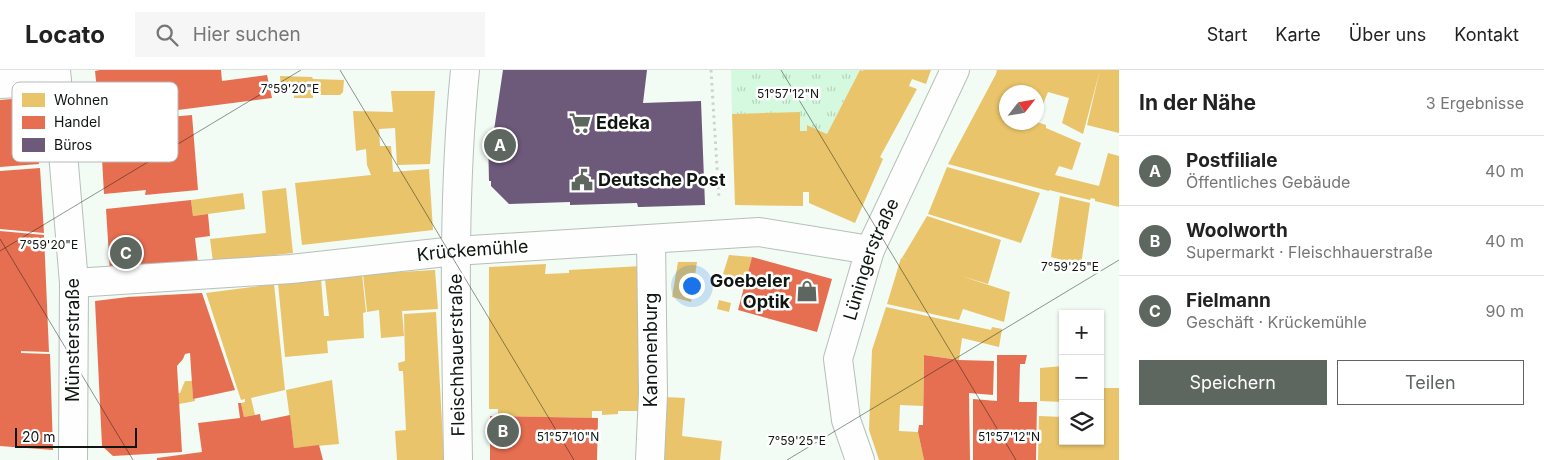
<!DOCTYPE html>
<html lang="de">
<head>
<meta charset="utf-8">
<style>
  :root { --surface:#fff; --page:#f6f6f6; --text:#222; --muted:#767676; --line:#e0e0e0; --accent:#5e6660 }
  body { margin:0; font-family:Inter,sans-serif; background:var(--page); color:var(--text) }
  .controls { position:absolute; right:15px; bottom:15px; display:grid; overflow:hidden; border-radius:0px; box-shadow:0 1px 4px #0004 }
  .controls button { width:45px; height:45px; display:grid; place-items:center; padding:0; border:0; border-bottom:1px solid var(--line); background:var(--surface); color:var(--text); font:25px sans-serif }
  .compass { position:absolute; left:999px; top:15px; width:45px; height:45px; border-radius:50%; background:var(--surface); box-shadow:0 1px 4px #0004; rotate:59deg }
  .scale { position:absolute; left:15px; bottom:12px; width:122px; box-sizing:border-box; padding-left:5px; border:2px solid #0f1611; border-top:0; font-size:14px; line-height:18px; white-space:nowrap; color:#0f1611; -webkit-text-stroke:4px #fff; paint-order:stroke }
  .you { position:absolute; left:691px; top:215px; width:18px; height:18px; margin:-12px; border:4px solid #fff; border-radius:50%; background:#1a73e8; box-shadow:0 0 0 8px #1a73e833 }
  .badge { display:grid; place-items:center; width:32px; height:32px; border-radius:50%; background:var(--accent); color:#fff; font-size:16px; font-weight:700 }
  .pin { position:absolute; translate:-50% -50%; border:2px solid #fff; box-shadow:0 1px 5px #0006 }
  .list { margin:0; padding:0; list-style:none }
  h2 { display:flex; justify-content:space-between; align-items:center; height:65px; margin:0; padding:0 20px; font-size:21px }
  h2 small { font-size:16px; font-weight:400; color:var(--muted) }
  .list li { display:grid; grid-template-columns:32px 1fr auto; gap:15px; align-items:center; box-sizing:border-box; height:70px; padding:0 20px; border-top:1px solid var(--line) }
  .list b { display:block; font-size:19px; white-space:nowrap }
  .list p { margin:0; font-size:16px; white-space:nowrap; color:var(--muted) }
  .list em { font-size:16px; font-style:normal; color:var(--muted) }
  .actions { display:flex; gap:10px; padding:15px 20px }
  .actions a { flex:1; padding:11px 0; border:1px solid var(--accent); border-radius:0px; text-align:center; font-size:18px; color:var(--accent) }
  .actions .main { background:var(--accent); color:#fff }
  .icon { flex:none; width:28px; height:28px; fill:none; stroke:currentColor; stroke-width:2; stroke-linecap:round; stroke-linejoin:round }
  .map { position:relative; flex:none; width:1119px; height:390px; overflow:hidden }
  header { display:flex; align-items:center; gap:30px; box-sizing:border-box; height:70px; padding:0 25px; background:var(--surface); border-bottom:1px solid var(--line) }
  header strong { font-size:24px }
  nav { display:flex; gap:28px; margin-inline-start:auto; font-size:18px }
  .search { width:350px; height:45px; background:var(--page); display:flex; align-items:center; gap:12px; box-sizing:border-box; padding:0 18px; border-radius:0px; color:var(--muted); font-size:19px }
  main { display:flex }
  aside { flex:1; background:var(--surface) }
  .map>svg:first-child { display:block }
  .grass { fill:url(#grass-tufts) }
  .homes { fill:#e9c46a }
  .shops { fill:#e76f51 }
  .offices { fill:#6d597a }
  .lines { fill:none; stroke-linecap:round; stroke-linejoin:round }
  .street-casing { stroke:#b7bfb9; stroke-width:30 }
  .path { stroke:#cfd2d0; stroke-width:3; stroke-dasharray:2.5 4; stroke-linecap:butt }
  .street { stroke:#fdfefd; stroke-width:28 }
  .ticks { fill:none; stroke:#0f1611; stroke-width:1; stroke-opacity:0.45 }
  .labels { text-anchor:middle; stroke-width:5; stroke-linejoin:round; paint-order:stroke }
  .poi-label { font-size:18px; font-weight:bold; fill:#0f1611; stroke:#fff; text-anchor:start }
  .street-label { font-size:18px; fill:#0f1611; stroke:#fff }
  .key { fill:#fff; stroke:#b7b9b8; stroke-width:1 }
  .key-label { font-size:14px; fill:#0f1611 }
  .ticks-label { font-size:12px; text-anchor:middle; fill:#0f1611; stroke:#fff; stroke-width:5; stroke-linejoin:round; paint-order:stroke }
</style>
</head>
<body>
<header>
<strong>Locato</strong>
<div class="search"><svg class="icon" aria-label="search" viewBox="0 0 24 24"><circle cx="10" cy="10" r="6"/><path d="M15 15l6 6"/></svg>Hier suchen</div>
<nav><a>Start</a><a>Karte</a><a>Über uns</a><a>Kontakt</a></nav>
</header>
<main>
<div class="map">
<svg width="1119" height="390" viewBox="0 0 1119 390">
  <defs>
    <pattern id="grass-tufts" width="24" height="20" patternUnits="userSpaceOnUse" patternTransform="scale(1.25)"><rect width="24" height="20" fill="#d4f9df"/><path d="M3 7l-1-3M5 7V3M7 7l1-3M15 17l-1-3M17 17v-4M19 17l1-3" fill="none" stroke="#b5d5be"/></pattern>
  </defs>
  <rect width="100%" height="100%" fill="#f2fbf4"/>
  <path class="grass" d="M731 0H863V1L860 0 827 64 808 55 807 61H800V42L732 44Z"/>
  <path class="homes" d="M860 0 863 1V0H931L926 14 912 9 909 16 917 19 880 87 883 89 855 153 809 133V122H803V136L735 135 732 44 800 42V61H807V55L827 64Z
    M997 0H1100L1083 64 1062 53 1069 28 1048 22 1037 49 1036 22H1006V52H1037L1046 55V58L1081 73 1072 100 1059 96 1055 105 1099 116 1108 83 1119 86V137L1095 131V129L1091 128 1090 130 1049 120V121L948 94 996 4Z
    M1100 0H1119V63L1087 55Z
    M280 6 312 7 313 9 344 10 343 22 340 25H313V28H294V20H281Z
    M391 21H435L430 94 397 95 395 58 379 59 380 76H391L393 102 429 99 433 160 302 175 295 113 371 105 367 95 366 79 356 81 353 41 393 42Z
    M947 97 1040 123 1021 173 928 144Z
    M286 118 293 183 213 192 210 169 266 163 262 121Z
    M243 123 245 139 193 146 191 130Z
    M1060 126 1090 133 1081 195 1051 187Z
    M927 146 1001 170 988 214 961 206 1010 222 1004 252 963 239 959 250 887 234 901 188 908 190 902 188Z
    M729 185 752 187 746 210 723 204Z
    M678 192H697L691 232 672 227Z
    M546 194 545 204 569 203V200L642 196 640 341H618V344L602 345V341H592V348L498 346V339H489V197Z
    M435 200 438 239 402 241 404 266 381 268 379 240 367 242 363 204Z
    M362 204 366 242 363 243 364 268 327 271 328 283 285 287 278 213 321 209 324 246H329L325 209Z
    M274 214 285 320 251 328 255 345 244 347 241 333 245 332V329L241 330 206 223Z
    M719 230 731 233 729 242 717 239Z
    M886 237 991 260 992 257 1002 259 999 277 962 268 959 290 924 285 923 336 900 335 899 361 918 362 924 390H879L869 360 872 280Z
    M436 242 444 390H397L395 361 406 360 403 301H399L398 293 405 291 404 244Z
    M1063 296V332L1040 331V298Z
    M332 310 339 374 294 378 286 320Z
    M185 311H192L193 329H195V331L179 334 178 323H180Z
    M1100 318H1119V390H1038L1039 346 1063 347V371H1100Z
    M665 327 685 328 682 366 722 371 720 390H661Z"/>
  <path class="shops" d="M100 0H221L222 11 267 5 272 28 100 50 95 1Z
    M35 27 39 94 0 97V30Z
    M192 45 198 120 145 125 146 120 104 124 100 53Z
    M40 98 44 163 0 159V101Z
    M191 130 193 146 208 144 210 166 195 168 198 193 110 202 106 139Z
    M0 161 44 165 49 282 21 281V283L50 284 53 380 0 376Z
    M752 187 832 209 817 262 738 240Z
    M202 223 235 320 193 329 190 283 185 284 183 289 177 296 182 382 113 386 102 376 95 231 128 227Z
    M924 285 959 290 994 291 993 325 969 323 970 390H924L918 362 919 355H923Z
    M997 285H1027L1025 294H1020L1019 332H1037L1036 390H973V329L997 331Z
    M238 333H241L244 347 260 344 261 351 290 345 294 378 319 375 323 390H157V388L202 382 198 353 240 348Z
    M490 346 598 348 597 390H490Z"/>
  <path class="offices" d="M503 0H647L643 33 701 31 705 135 640 137H638L637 133 570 135V132L509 134 491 116V111H489L488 67H493Z"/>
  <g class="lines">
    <g class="street-casing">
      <g id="street">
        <path d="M56 0 74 213 73 390"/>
        <path d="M0 14 57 11"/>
        <path id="s1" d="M74 213 291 199 455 181 759 162 870 180"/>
        <path d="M458 390C456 260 452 130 465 0"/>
        <path d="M650 390 653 324 651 169"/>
        <path id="s2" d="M860 390 846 350 838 289 870 180 955 0"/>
      </g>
    </g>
    <path class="path" d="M711 0 719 129"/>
    <use href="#street" class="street"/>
  </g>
  <path class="ticks" d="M340 0 574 390M781 0 1016 390M0 169 133 390M0 181 301 0M787 390 1119 190"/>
  <defs>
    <g id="supermarket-bare" transform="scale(1.725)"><path d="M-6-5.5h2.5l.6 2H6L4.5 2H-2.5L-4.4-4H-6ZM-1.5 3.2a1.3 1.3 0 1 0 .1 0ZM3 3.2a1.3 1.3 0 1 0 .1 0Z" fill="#5e6660" stroke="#fff" stroke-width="2.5" paint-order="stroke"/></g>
    <g id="civic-bare" transform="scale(1.725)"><path d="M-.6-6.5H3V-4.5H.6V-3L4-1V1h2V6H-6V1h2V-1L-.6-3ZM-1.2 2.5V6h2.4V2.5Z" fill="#5e6660" stroke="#fff" stroke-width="2.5" paint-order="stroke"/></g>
    <g id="shop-bare" transform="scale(1.725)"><path d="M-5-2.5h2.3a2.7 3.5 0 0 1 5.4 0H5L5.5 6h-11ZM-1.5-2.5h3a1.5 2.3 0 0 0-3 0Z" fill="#5e6660" stroke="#fff" stroke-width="2.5" paint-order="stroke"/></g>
  </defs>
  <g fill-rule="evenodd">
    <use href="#supermarket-bare" x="580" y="53"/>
    <use href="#civic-bare" x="582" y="110"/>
    <use href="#shop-bare" x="807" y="221"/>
  </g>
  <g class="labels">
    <g class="poi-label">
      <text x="596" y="59">Edeka</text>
      <text x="598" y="116">Deutsche Post</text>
      <text x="790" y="217" text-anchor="end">Goebeler<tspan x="790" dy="21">Optik</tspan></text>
    </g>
    <g class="street-label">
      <text dy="6" stroke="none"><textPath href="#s1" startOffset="400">Krückemühle</textPath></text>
      <text dy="6" stroke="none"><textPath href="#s2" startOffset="209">Lüningerstraße</textPath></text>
      <text transform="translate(73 270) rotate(-90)" y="6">Münsterstraße</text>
      <text transform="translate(651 280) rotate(-90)" y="6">Kanonenburg</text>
      <text transform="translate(457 285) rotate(-91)" y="6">Fleischhauerstraße</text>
    </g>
  </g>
  <rect x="12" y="12" width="166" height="80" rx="8" class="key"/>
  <rect x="22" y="23" width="23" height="14" fill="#e9c46a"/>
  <rect x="22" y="46" width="23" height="13" fill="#e76f51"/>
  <rect x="22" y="68" width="23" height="14" fill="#6d597a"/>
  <g class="key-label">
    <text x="54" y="35">Wohnen</text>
    <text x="54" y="57">Handel</text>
    <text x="54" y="80">Büros</text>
  </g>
  <g class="ticks-label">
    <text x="290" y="23">7°59'20"E</text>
    <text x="788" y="28">51°57'12"N</text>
    <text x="49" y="179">7°59'20"E</text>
    <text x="1070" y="201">7°59'25"E</text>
    <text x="568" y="371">51°57'10"N</text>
    <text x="1009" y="371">51°57'12"N</text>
    <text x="797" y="375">7°59'25"E</text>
  </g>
</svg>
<div class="controls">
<button>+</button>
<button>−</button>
<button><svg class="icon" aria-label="layers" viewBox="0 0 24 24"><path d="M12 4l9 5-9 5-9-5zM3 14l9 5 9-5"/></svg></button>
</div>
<svg class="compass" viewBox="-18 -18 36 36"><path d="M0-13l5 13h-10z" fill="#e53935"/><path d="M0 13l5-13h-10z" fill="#767676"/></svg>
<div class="scale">20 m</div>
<div class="you"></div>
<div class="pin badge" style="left:500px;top:75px">A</div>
<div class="pin badge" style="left:503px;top:361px">B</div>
<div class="pin badge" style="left:126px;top:183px">C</div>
</div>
<aside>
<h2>In der Nähe<small>3 Ergebnisse</small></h2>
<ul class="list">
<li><span class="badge">A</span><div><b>Postfiliale</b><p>Öffentliches Gebäude</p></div><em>40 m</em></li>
<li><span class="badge">B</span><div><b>Woolworth</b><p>Supermarkt · Fleischhauerstraße</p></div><em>40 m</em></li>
<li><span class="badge">C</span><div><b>Fielmann</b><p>Geschäft · Krückemühle</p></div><em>90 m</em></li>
</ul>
<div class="actions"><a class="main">Speichern</a><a>Teilen</a></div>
</aside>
</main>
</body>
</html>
